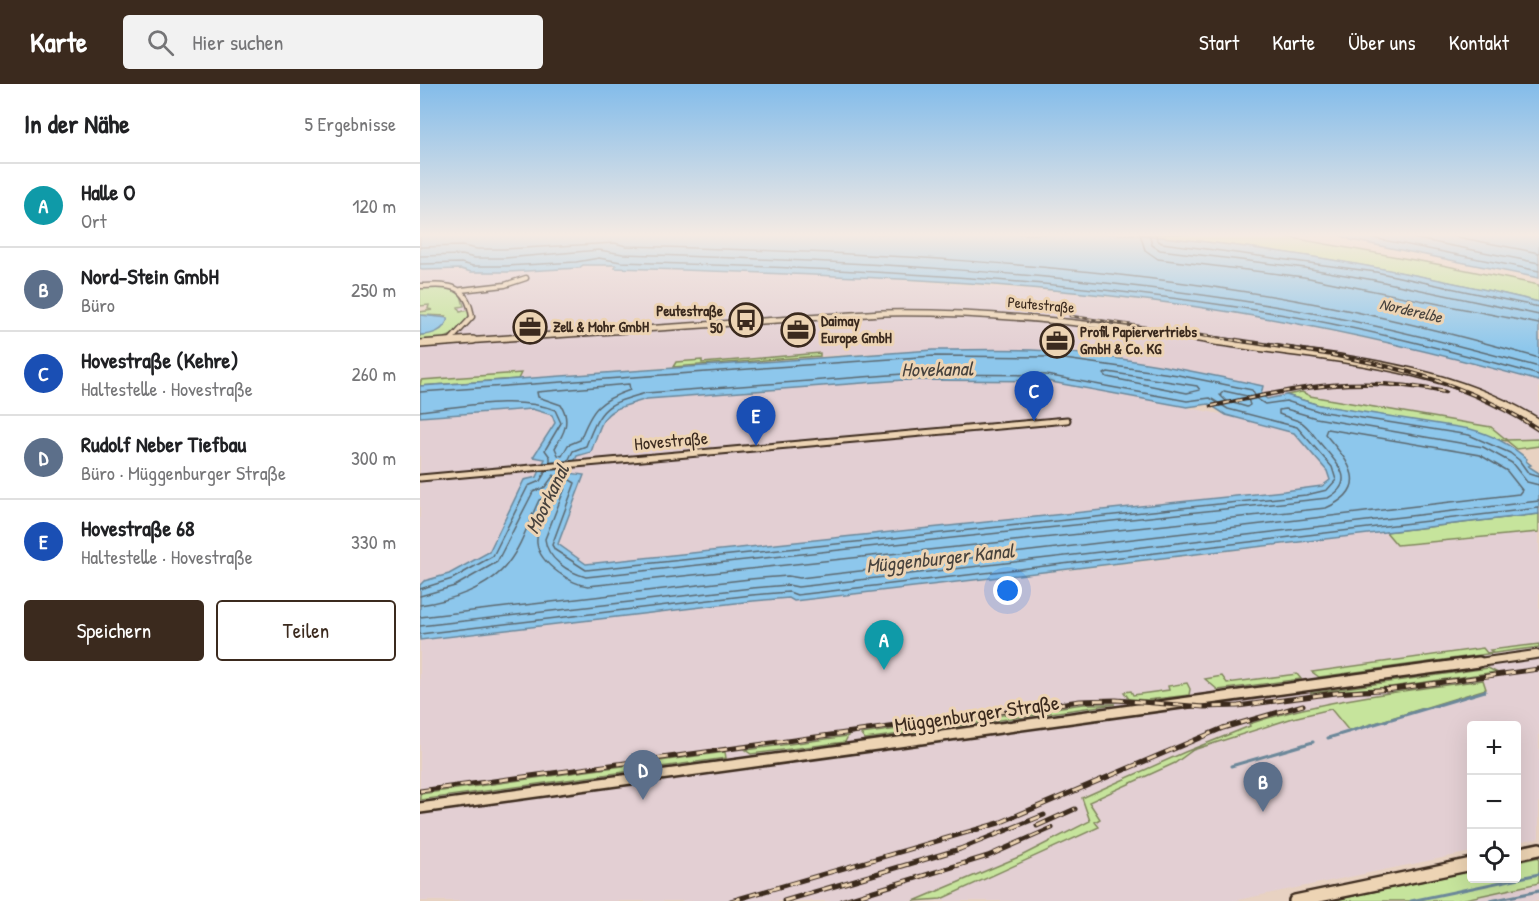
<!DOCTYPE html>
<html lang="de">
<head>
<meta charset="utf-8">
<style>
  :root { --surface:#fff; --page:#f2f2f2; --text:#202124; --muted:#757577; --line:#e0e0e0; --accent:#3b2a1e }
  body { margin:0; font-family:"Patrick Hand",sans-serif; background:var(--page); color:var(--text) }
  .controls { position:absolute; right:18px; bottom:18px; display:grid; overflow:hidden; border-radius:6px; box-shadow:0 6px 24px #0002 }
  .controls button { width:54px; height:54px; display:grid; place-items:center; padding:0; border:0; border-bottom:2px solid var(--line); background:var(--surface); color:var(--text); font:30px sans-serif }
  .you { position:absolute; left:588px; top:507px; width:21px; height:21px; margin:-15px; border:4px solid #fff; border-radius:50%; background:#1a73e8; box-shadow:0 0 0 9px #1a73e833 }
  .badge { display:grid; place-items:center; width:39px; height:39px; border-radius:50%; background:var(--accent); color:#fff; font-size:20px; font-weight:700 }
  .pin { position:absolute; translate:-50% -50px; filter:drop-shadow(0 2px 3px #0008) }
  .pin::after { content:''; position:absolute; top:32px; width:21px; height:18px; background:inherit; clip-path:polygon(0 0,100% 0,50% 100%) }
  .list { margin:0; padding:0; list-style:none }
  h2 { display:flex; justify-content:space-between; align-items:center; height:78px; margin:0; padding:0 24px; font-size:26px }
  h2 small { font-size:20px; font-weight:400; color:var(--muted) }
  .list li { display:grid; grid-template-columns:39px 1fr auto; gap:18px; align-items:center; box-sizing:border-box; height:84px; padding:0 24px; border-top:2px solid var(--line) }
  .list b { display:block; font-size:22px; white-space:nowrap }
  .list p { margin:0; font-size:20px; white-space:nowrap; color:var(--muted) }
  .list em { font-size:20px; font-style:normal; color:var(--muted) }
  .actions { display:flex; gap:12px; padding:18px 24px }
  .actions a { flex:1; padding:14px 0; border:2px solid var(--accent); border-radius:6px; text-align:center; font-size:21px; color:var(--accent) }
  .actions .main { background:var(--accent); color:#fff }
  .icon { flex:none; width:33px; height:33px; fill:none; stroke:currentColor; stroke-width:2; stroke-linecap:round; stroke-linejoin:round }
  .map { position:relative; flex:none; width:1119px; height:817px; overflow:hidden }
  header { display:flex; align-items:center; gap:36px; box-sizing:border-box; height:84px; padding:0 30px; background:var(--accent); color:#fff }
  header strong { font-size:28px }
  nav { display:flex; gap:33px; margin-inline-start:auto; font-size:21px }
  .search { width:420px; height:54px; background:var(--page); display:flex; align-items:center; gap:15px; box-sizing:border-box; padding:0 21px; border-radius:6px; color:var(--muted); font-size:22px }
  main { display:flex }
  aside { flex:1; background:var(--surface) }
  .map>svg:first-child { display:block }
  .built { fill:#e3cfd3 }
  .green { fill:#c6e49c; stroke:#80875d; stroke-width:1.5 }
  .water { fill:#8dc7ec; stroke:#6c889a; stroke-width:1.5; fill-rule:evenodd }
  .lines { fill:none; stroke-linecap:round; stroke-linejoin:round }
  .shore { stroke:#5c6970; stroke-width:1.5 }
  .stream { stroke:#6c889a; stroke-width:3 }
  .minor-far3-casing { stroke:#3b2a1e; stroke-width:7 }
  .minor-far2-casing { stroke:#3b2a1e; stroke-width:9 }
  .minor-far1-casing { stroke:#3b2a1e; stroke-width:11 }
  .minor-casing { stroke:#3b2a1e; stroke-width:14 }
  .tertiary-far2-casing { stroke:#3b2a1e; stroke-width:8 }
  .tertiary-far1-casing { stroke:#3b2a1e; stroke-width:10 }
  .tertiary-casing { stroke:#3b2a1e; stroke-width:16 }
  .minor-far3 { stroke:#edd4b4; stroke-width:4 }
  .minor-far2 { stroke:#edd4b4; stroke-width:5 }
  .minor-far1 { stroke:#edd4b4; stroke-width:7 }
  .minor { stroke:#edd4b4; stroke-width:9 }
  .tertiary-far2 { stroke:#edd4b4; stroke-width:5 }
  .tertiary-far1 { stroke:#edd4b4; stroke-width:7 }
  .tertiary { stroke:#edd4b4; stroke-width:11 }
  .rail-far2-casing { stroke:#3b2a1e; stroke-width:3 }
  .rail-far1-casing { stroke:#3b2a1e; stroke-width:4.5 }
  .rail-casing { stroke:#3b2a1e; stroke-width:5 }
  .rail-far2 { stroke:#edd4b4; stroke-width:1.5; stroke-dasharray:4.5; stroke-linecap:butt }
  .rail-far1 { stroke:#edd4b4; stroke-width:2; stroke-dasharray:6; stroke-linecap:butt }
  .rail { stroke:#edd4b4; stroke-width:3; stroke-dasharray:10; stroke-linecap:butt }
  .labels { text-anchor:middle; stroke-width:6; stroke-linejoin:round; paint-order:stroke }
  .far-street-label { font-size:15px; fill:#3b2a1e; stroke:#edd4b4 }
  .far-poi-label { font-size:15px; font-weight:bold; fill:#3b2a1e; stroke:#edd4b4; text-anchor:start }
  .far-water-label { font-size:16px; font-style:italic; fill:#47423d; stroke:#edd4b4 }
  .street-label { font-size:18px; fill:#3b2a1e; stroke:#edd4b4 }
  .water-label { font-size:20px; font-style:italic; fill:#47423d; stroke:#edd4b4 }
  .near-street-label { font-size:21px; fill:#3b2a1e; stroke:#edd4b4 }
</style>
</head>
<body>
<header>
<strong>Karte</strong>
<div class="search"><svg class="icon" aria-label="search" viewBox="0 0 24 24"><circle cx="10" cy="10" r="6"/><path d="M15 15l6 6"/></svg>Hier suchen</div>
<nav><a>Start</a><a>Karte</a><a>Über uns</a><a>Kontakt</a></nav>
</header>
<main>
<aside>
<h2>In der Nähe<small>5 Ergebnisse</small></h2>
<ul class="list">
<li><span class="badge" style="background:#0f9aa8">A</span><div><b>Halle O</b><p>Ort</p></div><em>120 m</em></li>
<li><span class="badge" style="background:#5c6f8a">B</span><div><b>Nord-Stein GmbH</b><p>Büro</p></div><em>250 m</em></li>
<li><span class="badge" style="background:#1a4fb4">C</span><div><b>Hovestraße (Kehre)</b><p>Haltestelle · Hovestraße</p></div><em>260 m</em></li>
<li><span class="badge" style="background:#5c6f8a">D</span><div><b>Rudolf Neber Tiefbau</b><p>Büro · Müggenburger Straße</p></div><em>300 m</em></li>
<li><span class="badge" style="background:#1a4fb4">E</span><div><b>Hovestraße 68</b><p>Haltestelle · Hovestraße</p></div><em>330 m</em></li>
</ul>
<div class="actions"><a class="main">Speichern</a><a>Teilen</a></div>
</aside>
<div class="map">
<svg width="1119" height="817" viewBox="0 0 1119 817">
  <rect width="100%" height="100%" fill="#e8d2c2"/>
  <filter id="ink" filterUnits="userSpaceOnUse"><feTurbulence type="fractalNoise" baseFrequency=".0167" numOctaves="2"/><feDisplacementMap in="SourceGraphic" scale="12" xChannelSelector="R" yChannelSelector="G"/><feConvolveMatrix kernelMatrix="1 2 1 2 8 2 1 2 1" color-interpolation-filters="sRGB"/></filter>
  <g filter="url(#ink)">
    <path class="built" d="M163 181 412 191 642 208 771 222 872 239 1022 271 1119 297V355L1086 356 1071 343 890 312 881 308 793 324 790 321 792 291 630 267 513 266 400 272V269L281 279 282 277 256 279 253 283 98 295 101 290 0 297V258L40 228 38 223 43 222 24 203 0 204V185L88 188 159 184Z
      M483 296 626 297 806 331 874 349 907 387 910 396 902 402 885 405 166 480 138 461 164 392 149 390 157 371 171 368 183 334 194 325 227 315Z
      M112 325 132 331 135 339 114 373 126 374 117 393 104 396 69 468 29 490 4 497 0 501V333Z
      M966 448 977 461 1119 448V754L1097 758 1096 642H1052L1051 768 813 817H0V556L333 517 679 483Z
      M1119 799V817H1036Z"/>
    <path class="green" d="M709 150H848L867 153 1022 181 1119 201V218C983 186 848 162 709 150Z
      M0 204H29L40 208 44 222 38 223 40 228 48 226 49 233C38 254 21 256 0 258V251L8 250 26 232 0 231V228L13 226 8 225 9 221 0 222Z
      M400 269V272L253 283 256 278 282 276V279Z
      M101 289 98 295 0 302 1 296Z
      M882 308 890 312 1071 343 1087 356 1119 355V362L1097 365 1087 357 899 321 866 311Z
      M1119 430V448L977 461 966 448Z
      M1119 560V563L899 593 892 588 1063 564 1067 569 1072 568 1070 566Z
      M1068 584 1076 588 971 603 890 609Z
      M877 590 881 595 798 606 785 595 802 592 807 599Z
      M1063 596 1066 605 929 647 911 625 873 634 773 666 755 679 669 718 680 735 675 738 679 743 521 815 494 817 601 772 670 737 662 714 765 668 830 642 829 640C905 615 984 607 1063 596Z
      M767 599 770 605 769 611 727 616 709 615 704 608 711 607 713 611 749 606 748 602Z
      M664 620H695L445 655 441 650Z
      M428 652 425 658 331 670 325 666Z
      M305 668 306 674 0 716V710Z
      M1119 773V799L1036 817H910L1051 787 1052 794H1096L1097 778Z"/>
    <path class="water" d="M0 150H709C848 162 984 186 1119 218V297C1004 265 889 239 771 222 580 195 387 190 195 184L196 181H163L159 184 88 188H51L41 185 2 186 0 185Z
      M918 150H1119V194L931 156Z
      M0 231 28 234C25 247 12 251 0 251Z
      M513 266C552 266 591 264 629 267 701 272 773 287 843 302L841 310 847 315 866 311 899 321 1050 345C1073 351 1090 360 1107 375L1106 377 1111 381 1108 382 1119 389V430L374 517 369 514 333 517 0 556V501L4 497 29 490 69 468 104 396 117 393 125 375 113 373 135 339 132 331 112 325 0 333V302ZM483 296 626 297 767 323 789 320 806 331 874 349 907 387 910 396 902 402 864 407 166 480 138 460 164 391 149 389 157 372 171 368C186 325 183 328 227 315Z"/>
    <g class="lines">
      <path class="shore" d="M720 150 725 166 738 175 884 193 1119 240
        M729 150 732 161 740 166 885 184 954 196 1119 231
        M736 150 737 156 742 159 956 188 1119 223
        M933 150 1119 187
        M972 150 1119 179
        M1022 150 1119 169
        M0 163 42 162 57 165H84L195 159 206 162C430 168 655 177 875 216 958 231 1039 251 1119 274
        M0 172 42 171 55 174H85L179 166 203 170C417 177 631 186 842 220 936 235 1028 258 1119 283
        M0 180 41 179 53 182H86L156 178 179 174 201 178C415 184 630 193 842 227 936 242 1028 266 1119 291
        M688 288 777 302 780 306 767 309 687 293 684 290Z
        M209 300 210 306C178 317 172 325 160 356L148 361 142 372 138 371 135 364C144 349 151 337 141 321L118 313 117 308Z
        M804 307 827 312 830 321 827 323 806 317 800 311Z
        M0 308 514 272 630 273 758 291 832 306 837 315 845 320 866 317 898 327 1049 351 1090 369 1099 376 1109 390 1119 393
        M0 327C40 323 98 311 135 326L141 339 125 366 130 373V378
        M144 385 145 393 155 399 132 461 135 466 166 486 886 411 907 406 916 396 912 383 877 343 808 325 790 314 767 317 626 291 483 290 226 309C186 320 181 322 166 362L153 367 148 377
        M0 505 32 495 73 472 108 402 120 397 126 387
        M0 512 35 502 77 478 113 408 125 403 134 391 145 404 125 455C127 475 148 488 166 493L908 414C939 397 915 377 900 359 894 352 888 342 881 338 874 335 866 333 859 330V326L866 325 896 334 1063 363 1092 379 1107 398 1119 401
        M0 521C29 517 70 504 88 479 102 461 109 437 119 416L127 413 130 416C117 449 105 464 139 489 148 495 156 501 168 502L906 424C952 404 929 378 905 350L907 345 1060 371 1087 387 1102 406 1099 410 380 494 368 492 330 495 0 533
        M0 542 332 504 368 501 378 503 1119 417
        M0 550 332 511 369 508 377 511 1119 424"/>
      <path class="stream" d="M908 654 1065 607
        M811 682 893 658
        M991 817 1119 790
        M1070 817 1119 807"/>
      <g class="minor-far3-casing">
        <path id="minor-far3" d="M0 202C29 201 47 199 52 233L29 258
          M41 206 85 201 106 194"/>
      </g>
      <g class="minor-far2-casing">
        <path id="minor-far2" d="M0 394 647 336"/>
      </g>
      <g class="minor-far1-casing">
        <path id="minor-far1" d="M1048 580 1119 570"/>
      </g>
      <g class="minor-casing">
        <path id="minor" d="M0 724 1059 578"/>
      </g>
      <g class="tertiary-far2-casing">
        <path id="tertiary-far2" d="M30 258 462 229C575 227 686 241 798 258"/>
      </g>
      <g class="tertiary-far1-casing">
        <path id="tertiary-far1" d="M789 256C901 274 1020 277 1119 339
          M0 260 53 256"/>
      </g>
      <g class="tertiary-casing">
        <path id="tertiary" d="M1096 770 1119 765
          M875 817 1052 780"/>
      </g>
      <use href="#minor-far3" class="minor-far3"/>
      <use href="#minor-far2" class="minor-far2"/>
      <use href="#minor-far1" class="minor-far1"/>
      <use href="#minor" class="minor"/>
      <use href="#tertiary-far2" class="tertiary-far2"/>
      <use href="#tertiary-far1" class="tertiary-far1"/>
      <use href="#tertiary" class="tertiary"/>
      <g class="rail-far2-casing">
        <path id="rail-far2" d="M650 232 826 258"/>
      </g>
      <g class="rail-far1-casing">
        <path id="rail-far1" d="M816 256C927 273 1022 283 1119 346
          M792 322C878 304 937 290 1025 308"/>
      </g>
      <g class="rail-casing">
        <path id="rail" d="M966 606 1119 585
          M0 707 660 617 696 616 784 623 818 622 915 609 974 605
          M617 742 655 725
          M311 817 579 739 803 644 883 621
          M364 817 540 765 624 731
          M421 817 568 772 632 744"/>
      </g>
      <use href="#rail-far2" class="rail-far2"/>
      <use href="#rail-far1" class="rail-far1"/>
      <use href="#rail" class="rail"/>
    </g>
  </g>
  <linearGradient id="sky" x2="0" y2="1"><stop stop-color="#83bcea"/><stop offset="0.57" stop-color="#f5ebe4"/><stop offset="1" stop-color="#f5ebe4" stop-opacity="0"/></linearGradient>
  <rect width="1119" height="265" fill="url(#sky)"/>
  <defs>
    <g id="bus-ring" transform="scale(1.725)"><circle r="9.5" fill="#edd4b4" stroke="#3b2a1e" stroke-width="1.5"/><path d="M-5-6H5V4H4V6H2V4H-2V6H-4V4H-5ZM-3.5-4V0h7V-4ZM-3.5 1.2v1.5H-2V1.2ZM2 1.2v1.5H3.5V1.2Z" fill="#3b2a1e"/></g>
    <g id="office-ring" transform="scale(1.725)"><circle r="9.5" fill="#edd4b4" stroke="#3b2a1e" stroke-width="1.5"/><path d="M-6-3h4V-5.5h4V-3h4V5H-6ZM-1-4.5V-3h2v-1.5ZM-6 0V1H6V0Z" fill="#3b2a1e"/></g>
  </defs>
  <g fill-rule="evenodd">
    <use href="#bus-ring" x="326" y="236"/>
    <use href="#office-ring" x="110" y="243"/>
    <use href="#office-ring" x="378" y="246"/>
    <use href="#office-ring" x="637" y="257"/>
  </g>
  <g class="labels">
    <g class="far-street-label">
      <text transform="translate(621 221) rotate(5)" y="5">Peutestraße</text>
    </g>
    <g class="far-poi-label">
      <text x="303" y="232" text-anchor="end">Peutestraße<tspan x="303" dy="17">50</tspan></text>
      <text x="401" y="242">Daimay<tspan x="401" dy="17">Europe GmbH</tspan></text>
      <text x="133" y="248">Zell &amp; Mohr GmbH</text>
      <text x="660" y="253">Profil Papiervertriebs<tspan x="660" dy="17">GmbH &amp; Co. KG</tspan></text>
    </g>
    <g class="far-water-label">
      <text transform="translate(991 226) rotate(13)" y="6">Norderelbe</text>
    </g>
    <g class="street-label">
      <text transform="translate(251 357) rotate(-5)" y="6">Hovestraße</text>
    </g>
    <g class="water-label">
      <text transform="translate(517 285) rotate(-1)" y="7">Hovekanal</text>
      <text transform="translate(127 415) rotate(-64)" y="7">Moorkanal</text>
      <text transform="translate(520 474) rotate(-6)" y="7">Müggenburger Kanal</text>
    </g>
    <g class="near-street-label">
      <text transform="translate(557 630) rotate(-8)" y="7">Müggenburger Straße</text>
    </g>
  </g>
</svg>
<div class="controls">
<button>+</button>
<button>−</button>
<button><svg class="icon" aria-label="locate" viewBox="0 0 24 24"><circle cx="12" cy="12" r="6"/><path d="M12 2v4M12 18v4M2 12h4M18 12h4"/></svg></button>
</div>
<div class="you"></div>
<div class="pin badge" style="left:464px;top:586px;background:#0f9aa8">A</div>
<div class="pin badge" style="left:843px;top:728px;background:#5c6f8a">B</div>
<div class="pin badge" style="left:614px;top:337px;background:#1a4fb4">C</div>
<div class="pin badge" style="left:223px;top:716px;background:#5c6f8a">D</div>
<div class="pin badge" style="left:336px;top:362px;background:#1a4fb4">E</div>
</div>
</main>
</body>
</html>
